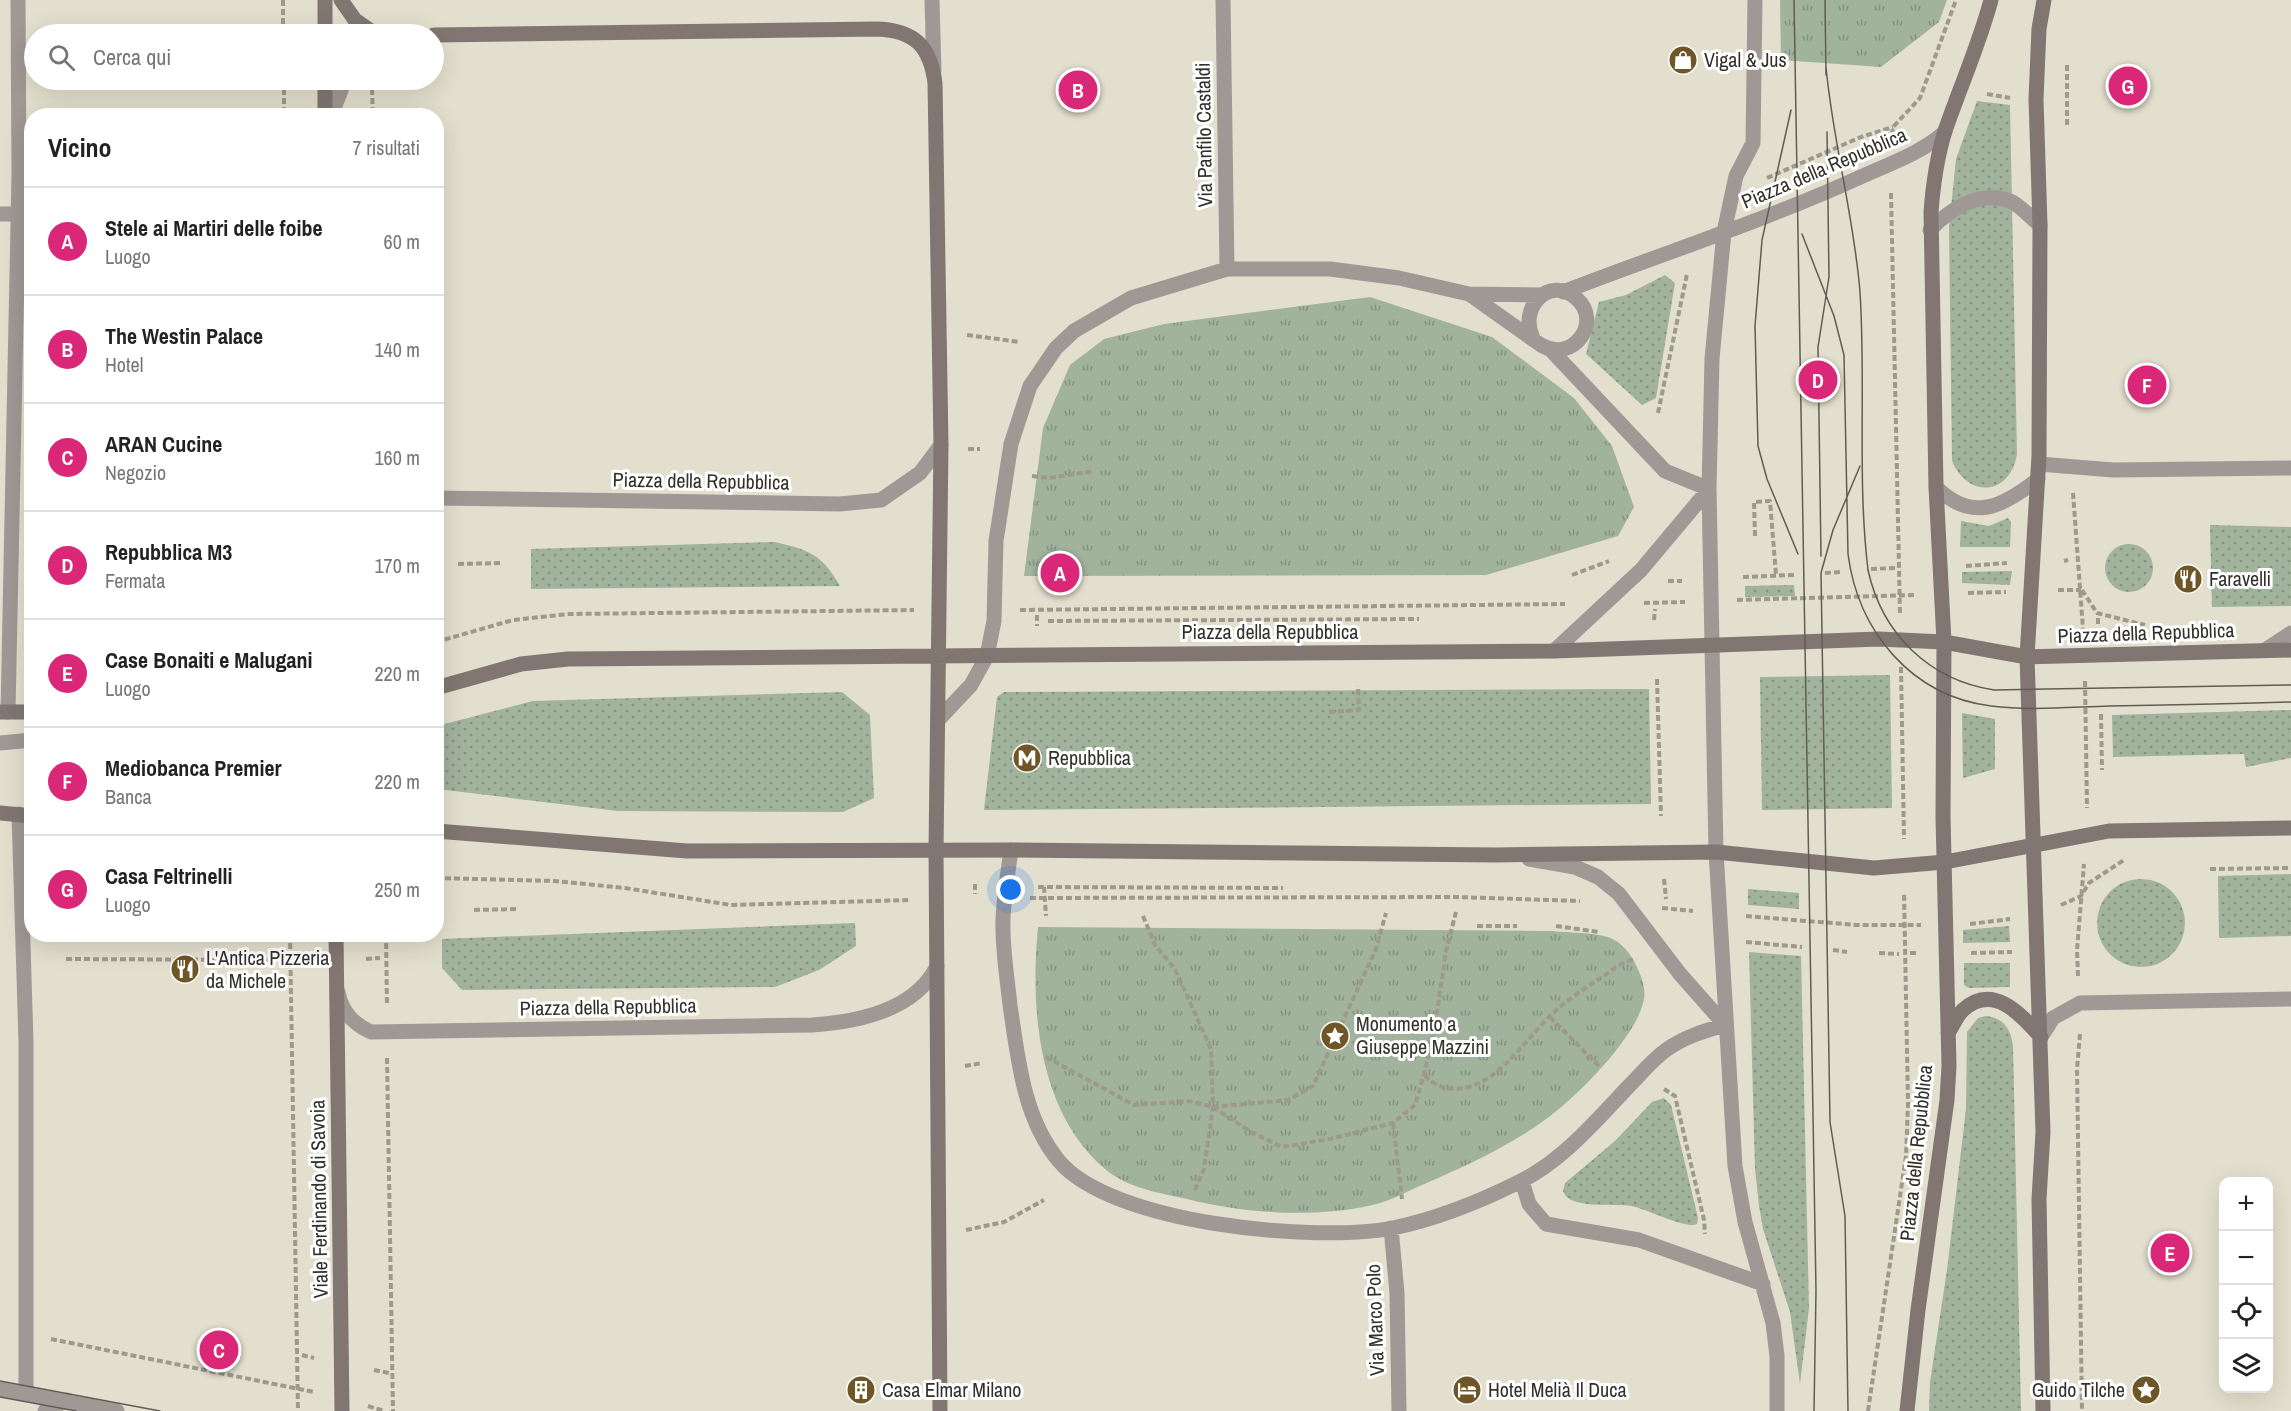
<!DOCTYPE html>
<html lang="it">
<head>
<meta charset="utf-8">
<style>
  :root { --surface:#fff; --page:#f6f6f6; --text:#222; --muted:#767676; --line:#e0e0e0; --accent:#db2777 }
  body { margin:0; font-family:"Archivo Narrow",sans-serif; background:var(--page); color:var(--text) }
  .controls { position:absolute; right:18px; bottom:18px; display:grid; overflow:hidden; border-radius:12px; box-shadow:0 6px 24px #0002 }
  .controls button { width:54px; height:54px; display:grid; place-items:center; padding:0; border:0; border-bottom:2px solid var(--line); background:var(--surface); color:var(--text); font:30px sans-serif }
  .you { position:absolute; left:1011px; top:890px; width:21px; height:21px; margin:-15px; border:4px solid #fff; border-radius:50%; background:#1a73e8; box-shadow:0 0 0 9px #1a73e833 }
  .badge { display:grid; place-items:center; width:39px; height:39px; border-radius:50%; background:var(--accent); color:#fff; font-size:20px; font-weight:700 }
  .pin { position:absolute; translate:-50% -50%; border:3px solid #fff; box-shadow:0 2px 6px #0006 }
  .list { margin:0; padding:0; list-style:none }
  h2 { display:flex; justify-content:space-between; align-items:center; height:78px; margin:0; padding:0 24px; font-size:26px }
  h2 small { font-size:20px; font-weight:400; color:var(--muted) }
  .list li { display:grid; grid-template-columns:39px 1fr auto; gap:18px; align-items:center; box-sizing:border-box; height:108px; padding:0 24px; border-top:2px solid var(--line) }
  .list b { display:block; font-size:22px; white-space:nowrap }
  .list p { margin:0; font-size:20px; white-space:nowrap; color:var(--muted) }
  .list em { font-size:20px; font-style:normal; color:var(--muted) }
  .icon { flex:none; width:33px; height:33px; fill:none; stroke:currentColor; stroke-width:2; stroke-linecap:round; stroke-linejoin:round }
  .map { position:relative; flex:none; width:2291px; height:1411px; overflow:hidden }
  .search { position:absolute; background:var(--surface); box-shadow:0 6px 24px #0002; left:24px; top:24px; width:420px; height:66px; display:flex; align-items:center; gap:15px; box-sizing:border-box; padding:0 21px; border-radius:33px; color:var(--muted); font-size:22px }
  .panel { position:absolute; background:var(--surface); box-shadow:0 6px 24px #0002; left:24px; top:108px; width:420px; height:834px; border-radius:24px }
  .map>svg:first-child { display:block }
  .grass { fill:url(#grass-dots) }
  .park { fill:url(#park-tufts) }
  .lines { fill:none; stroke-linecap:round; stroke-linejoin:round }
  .path { stroke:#9d998d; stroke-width:4; stroke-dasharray:6 3; stroke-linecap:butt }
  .lane { stroke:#a09895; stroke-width:15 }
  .street { stroke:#a09895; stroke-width:15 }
  .secondary { stroke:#817672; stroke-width:15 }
  .tram { stroke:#5f5d54; stroke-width:1.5 }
  .labels { text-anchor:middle; stroke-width:6; stroke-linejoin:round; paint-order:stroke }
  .poi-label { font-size:20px; fill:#32302a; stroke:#fff; text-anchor:start }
  .street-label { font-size:20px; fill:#32302a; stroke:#fff }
</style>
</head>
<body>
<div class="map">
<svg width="2291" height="1411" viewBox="0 0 2291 1411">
  <defs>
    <pattern id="grass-dots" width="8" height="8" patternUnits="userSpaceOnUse" patternTransform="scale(1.5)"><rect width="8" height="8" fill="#a1b29d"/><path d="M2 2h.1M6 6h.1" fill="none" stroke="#849180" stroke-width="1.8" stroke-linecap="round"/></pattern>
    <pattern id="park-tufts" width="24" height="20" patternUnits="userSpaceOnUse" patternTransform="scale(1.5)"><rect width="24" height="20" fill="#a1b29d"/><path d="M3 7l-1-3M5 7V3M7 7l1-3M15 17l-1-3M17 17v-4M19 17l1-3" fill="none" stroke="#849180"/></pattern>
  </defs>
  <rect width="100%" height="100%" fill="#e3dfce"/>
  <path class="grass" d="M1977 101 2010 105 2017 454C2010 496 1968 499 1952 461L1949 227 1956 159Z
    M1665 275 1675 283 1656 398 1642 405 1586 354 1599 302 1626 295Z
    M2008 518 2011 522 2010 547H1960L1961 521 1989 526Z
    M2210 525 2291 527V606L2212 607Z
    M775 542C809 550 822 554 840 586L531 589V549Z
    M2105 568a24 24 0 1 1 48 0a24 24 0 1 1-48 0Z
    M2012 571 2010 585 1962 583V572Z
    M1794 585 1795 596 1745 597V586Z
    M1890 675 1892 808 1762 810 1760 677Z
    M1649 689 1651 804 984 810 997 697 1004 692Z
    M842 692 870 715 874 798 843 812 618 811 437 789V726L533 701Z
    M2291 710V758L2246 767 2244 754 2113 757 2112 715Z
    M1962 713 1995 719V769L1963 778Z
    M2291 874V936L2219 938 2218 876Z
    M2097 923a44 44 0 1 1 88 0a44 44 0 1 1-88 0Z
    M1748 889 1799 893V909L1748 905Z
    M855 923 856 946 819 970 775 987 462 990 442 968V939Z
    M2009 926 2010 942 1963 943V930Z
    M1749 952 1801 956 1809 1308 1800 1384 1790 1312 1763 1229 1759 1206 1755 1169Z
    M1964 963H2010V987L1969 988 1964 985Z
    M1986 1016C2004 1018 2011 1029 2013 1046L2021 1411H1929L1930 1382 1947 1270 1966 1109 1967 1032 1978 1018Z
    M1664 1098 1671 1105 1698 1218 1697 1224C1688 1230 1646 1209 1632 1206 1613 1203 1569 1210 1563 1191L1565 1183 1615 1141 1652 1102Z"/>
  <path class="park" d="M1780 0H1947L1939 22 1881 67 1781 60Z
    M1370 297 1492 337 1574 398 1612 446 1634 507 1618 536 1486 575 1024 576 1043 428 1070 365 1104 339 1164 324Z
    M1038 927 1552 931C1569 933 1591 932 1608 937 1622 942 1630 953 1636 965 1641 976 1646 987 1644 999 1637 1037 1579 1094 1549 1117 1510 1146 1466 1166 1422 1185 1408 1191 1394 1199 1380 1203 1321 1219 1246 1214 1187 1199 1160 1193 1127 1188 1105 1169 1038 1112 1030 1009 1038 927Z"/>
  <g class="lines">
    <path class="path" d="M283 0V34
      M284 80V116
      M372 89 373 116
      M1987 94 2010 98
      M2067 125V64
      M1892 135 1893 127 1920 98 1956 0
      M1767 178 1861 137 1893 127
      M1891 193 1900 614
      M967 335 1020 342
      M1658 413 1687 274
      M968 449H980
      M1032 476 1049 478 1094 471
      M2073 493 2083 629
      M1755 536 1754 502 1770 501 1776 575
      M2064 561 2068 560
      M458 564 502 563
      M1966 566 2007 563
      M1871 569 1895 568
      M1825 573 1841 572
      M1572 575 1609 561
      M1743 577 1794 575
      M1668 581H1682
      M2058 590H2081
      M2082 590 2097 613 2145 625
      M1968 593 2006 592
      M1737 600 1916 595
      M1644 603 1685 602
      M1020 610 1565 604
      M1037 615V626
      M2098 618V624
      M1654 620 1655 609
      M1048 621 1419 619
      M436 642 513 620 569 614 914 610
      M1901 667 1904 839
      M1657 679 1661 816
      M2085 681 2087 808
      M1329 712 1359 710 1358 686
      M2101 714 2102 770
      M2210 869 2291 868
      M436 878 555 881 625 888 731 905 911 900
      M1664 879 1666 899
      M975 884V894
      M1038 887 1283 888
      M1044 887 1046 916
      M1030 898 1457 897 1580 901
      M2061 905 2081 896 2089 883 2124 860
      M1662 908 1693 911
      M474 910 518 909
      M1143 916 1155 945 1175 969 1211 1049 1213 1107 1204 1169 1194 1192
      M1746 916 1856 925H1921
      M1970 924 2010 919
      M1477 926H1517
      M1556 926 1599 932
      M290 934 298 1411
      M386 934 387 1006
      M1746 942 1802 947
      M1833 950 1847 952
      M1879 953 1899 954
      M1910 953H1919
      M1971 953 2012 952
      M66 959 278 960
      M295 959H310
      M366 959 380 958
      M2078 976 2077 950 2084 864
      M1550 1017 1600 1067
      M2080 1034 2077 1069 2082 1411
      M1046 1057 1134 1105 1189 1101 1213 1107 1288 1100 1313 1086 1376 949 1386 913
      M387 1058 393 1411
      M965 1066 982 1063
      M1425 1075C1428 1081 1437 1085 1443 1087 1489 1099 1521 1044 1549 1017 1565 1001 1585 988 1604 976 1612 970 1625 959 1636 960
      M1664 1089 1675 1096 1704 1220 1705 1234
      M1213 1107 1251 1132 1282 1147 1330 1139 1393 1123 1415 1105 1424 1074 1435 1026 1446 951 1456 912
      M1393 1123 1402 1199
      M966 1230 1004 1222 1044 1200
      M51 1339 314 1392
      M302 1355 314 1358
      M374 1370 389 1373
      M368 1406 384 1411
      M1868 1411 1906 1156 1908 1103 1904 892"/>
    <path class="lane" d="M1930 230C1950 209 1979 190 2010 201 2020 205 2031 218 2040 225
      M1936 487C1972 523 2003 507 2038 479
      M0 743 32 740"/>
    <path class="street" d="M932 0 934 71
      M1223 0 1227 269
      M1755 0 1753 143 1736 176 1724 232 1712 359 1709 489 1716 852 1735 1166 1745 1222 1773 1323 1777 1356V1411
      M331 116 345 80
      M0 214H32
      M1563 292C1664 253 1767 220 1865 175 1894 162 1921 153 1945 132
      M1469 294 1541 345C1572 364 1604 322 1576 298 1549 275 1518 308 1533 338
      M1551 350 1665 471 1709 489
      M2039 464 2113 470 2291 468
      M436 498 840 504 881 500 920 473 941 445
      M2265 650 2291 633
      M1554 651 1641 570 1709 489
      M8 712 19 176 18 0
      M939 719 971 685 987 656 994 621 996 541 1011 444 1030 386 1056 348 1074 331 1131 298 1227 269H1330L1399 278 1469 294 1543 295
      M19 814 26 1042V1393
      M1011 850C1008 873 1004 896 1003 919 1002 948 1007 976 1010 1005 1018 1058 1023 1118 1059 1161 1111 1224 1316 1243 1393 1228 1436 1219 1479 1202 1519 1182 1561 1162 1596 1121 1628 1087 1640 1075 1652 1060 1666 1050 1684 1037 1704 1031 1725 1025
      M1529 859 1575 867 1598 877 1619 894 1680 974 1725 1025
      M338 992C342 1012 353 1024 371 1032L812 1025C857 1022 915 1011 937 966
      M2041 1037 2053 1018 2080 1003 2291 999
      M1522 1181 1529 1204 1546 1224 1639 1240 1763 1284
      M1391 1228 1397 1293 1399 1411
      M0 1389 117 1411
      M45 1411 67 1400"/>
    <path class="secondary" d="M325 0V34
      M341 0 355 20 375 34
      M434 35 878 29C915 31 930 46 935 83L941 445 936 850 940 1411
      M325 80V116
      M436 688 521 664 568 659 1554 651 1879 639 1944 642 2027 657 2291 650
      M0 712H32
      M0 813 32 816
      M436 831 687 851 1011 850 1496 855 1716 852 1874 868 1945 862 2109 831 2291 828
      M336 934 342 1411
      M1948 1033C1953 1026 1957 1015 1963 1010 1994 982 2022 1016 2041 1037
      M1907 1411 1918 1310 1947 1100 1949 1066 1943 817 1944 642 1936 487 1931 212C1933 185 1937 157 1945 131 1960 87 1979 45 1991 0
      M2043 1411 2039 1199 2043 1132 2027 657 2039 456 2040 225 2036 99 2039 29 2044 0"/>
    <path class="tram" d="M1794 0 1816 1291 1814 1411
      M1825 0 1826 75
      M1826 67C1833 143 1854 216 1860 292 1866 385 1857 479 1868 570 1882 634 1929 680 1994 690L2291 685
      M1791 110 1762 240 1755 326 1758 446 1767 479 1798 554
      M1802 234 1834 316 1844 355 1848 554C1858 631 1911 696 1991 706 2030 711 2071 707 2109 706 2170 705 2230 704 2291 702
      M1821 556 1818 347 1829 277 1827 132
      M0 1381 160 1411
      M0 1397 76 1411
      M1848 1411 1845 1216 1830 1122 1821 573 1833 530 1860 466"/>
  </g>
  <defs>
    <g id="shop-disc" transform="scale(1.5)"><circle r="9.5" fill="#6f5627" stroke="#fff"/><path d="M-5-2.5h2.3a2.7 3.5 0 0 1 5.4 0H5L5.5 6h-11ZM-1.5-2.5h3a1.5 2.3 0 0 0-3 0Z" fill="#fff"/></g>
    <g id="restaurant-disc" transform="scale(1.5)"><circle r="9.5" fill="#6f5627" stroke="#fff"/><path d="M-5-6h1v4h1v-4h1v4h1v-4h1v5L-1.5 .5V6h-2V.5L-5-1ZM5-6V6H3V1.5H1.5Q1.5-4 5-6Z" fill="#fff"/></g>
    <g id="metro-disc" transform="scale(1.5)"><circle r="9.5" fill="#6f5627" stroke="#fff"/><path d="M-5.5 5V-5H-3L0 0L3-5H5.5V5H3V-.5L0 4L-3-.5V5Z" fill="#fff"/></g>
    <g id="sight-disc" transform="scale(1.5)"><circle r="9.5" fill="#6f5627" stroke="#fff"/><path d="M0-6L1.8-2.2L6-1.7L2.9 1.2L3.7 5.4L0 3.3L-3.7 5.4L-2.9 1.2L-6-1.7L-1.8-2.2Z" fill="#fff"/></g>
    <g id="building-disc" transform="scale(1.5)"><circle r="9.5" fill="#6f5627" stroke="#fff"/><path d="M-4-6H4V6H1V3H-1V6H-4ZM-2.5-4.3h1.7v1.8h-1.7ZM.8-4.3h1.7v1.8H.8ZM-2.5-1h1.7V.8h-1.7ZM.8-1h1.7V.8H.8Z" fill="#fff"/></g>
    <g id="hotel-disc" transform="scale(1.5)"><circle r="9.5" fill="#6f5627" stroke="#fff"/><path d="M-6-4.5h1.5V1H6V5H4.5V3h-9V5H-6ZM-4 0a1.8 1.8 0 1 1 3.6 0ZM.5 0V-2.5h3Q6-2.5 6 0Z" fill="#fff"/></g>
  </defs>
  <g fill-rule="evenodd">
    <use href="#shop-disc" x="1683" y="60"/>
    <use href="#restaurant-disc" x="2188" y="579"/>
    <use href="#metro-disc" x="1027" y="758"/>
    <use href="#restaurant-disc" x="185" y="969"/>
    <use href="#sight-disc" x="1335" y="1036"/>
    <use href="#building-disc" x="861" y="1390"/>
    <use href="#hotel-disc" x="1467" y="1390"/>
    <use href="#sight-disc" x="2146" y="1390"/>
  </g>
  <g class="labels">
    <g class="poi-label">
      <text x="1704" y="67">Vigal &amp; Jus</text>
      <text x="2209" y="586">Faravelli</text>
      <text x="1048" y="765">Repubblica</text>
      <text x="206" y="965">L'Antica Pizzeria<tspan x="206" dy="23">da Michele</tspan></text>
      <text x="1356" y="1031">Monumento a<tspan x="1356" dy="23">Giuseppe Mazzini</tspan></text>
      <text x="882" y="1397">Casa Elmar Milano</text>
      <text x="1488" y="1397">Hotel Melià Il Duca</text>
      <text x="2125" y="1397" text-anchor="end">Guido Tilche</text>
    </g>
    <g class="street-label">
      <text transform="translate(1204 135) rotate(-91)" y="7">Via Panfilo Castaldi</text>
      <text transform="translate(1824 168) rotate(-23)" y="7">Piazza della Repubblica</text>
      <text transform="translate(701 481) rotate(1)" y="7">Piazza della Repubblica</text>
      <text x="1270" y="639">Piazza della Repubblica</text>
      <text transform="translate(2146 633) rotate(-2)" y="7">Piazza della Repubblica</text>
      <text transform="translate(608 1007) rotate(-1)" y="7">Piazza della Repubblica</text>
      <text transform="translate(1916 1153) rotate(-84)" y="7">Piazza della Repubblica</text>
      <text transform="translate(319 1199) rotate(-91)" y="7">Viale Ferdinando di Savoia</text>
      <text transform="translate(1375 1320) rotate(-92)" y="7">Via Marco Polo</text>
    </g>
  </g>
</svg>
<div class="controls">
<button>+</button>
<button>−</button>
<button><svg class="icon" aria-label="locate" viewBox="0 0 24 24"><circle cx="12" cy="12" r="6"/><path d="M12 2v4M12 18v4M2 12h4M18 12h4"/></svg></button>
<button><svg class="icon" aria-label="layers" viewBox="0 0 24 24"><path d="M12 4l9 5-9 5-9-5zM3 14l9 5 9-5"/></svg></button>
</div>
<div class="you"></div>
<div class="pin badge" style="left:1060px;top:573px">A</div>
<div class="pin badge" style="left:1078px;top:90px">B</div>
<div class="pin badge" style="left:219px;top:1350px">C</div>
<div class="pin badge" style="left:1818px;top:380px">D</div>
<div class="pin badge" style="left:2170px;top:1253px">E</div>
<div class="pin badge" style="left:2147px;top:385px">F</div>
<div class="pin badge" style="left:2128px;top:86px">G</div>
<div class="search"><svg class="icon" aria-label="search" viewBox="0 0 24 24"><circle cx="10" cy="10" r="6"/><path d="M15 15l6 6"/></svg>Cerca qui</div>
<section class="panel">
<h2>Vicino<small>7 risultati</small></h2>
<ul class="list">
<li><span class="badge">A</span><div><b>Stele ai Martiri delle foibe</b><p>Luogo</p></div><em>60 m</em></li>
<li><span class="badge">B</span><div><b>The Westin Palace</b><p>Hotel</p></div><em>140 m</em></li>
<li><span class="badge">C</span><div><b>ARAN Cucine</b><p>Negozio</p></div><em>160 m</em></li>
<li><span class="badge">D</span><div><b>Repubblica M3</b><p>Fermata</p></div><em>170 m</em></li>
<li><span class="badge">E</span><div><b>Case Bonaiti e Malugani</b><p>Luogo</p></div><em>220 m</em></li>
<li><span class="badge">F</span><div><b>Mediobanca Premier</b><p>Banca</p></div><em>220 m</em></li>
<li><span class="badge">G</span><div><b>Casa Feltrinelli</b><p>Luogo</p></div><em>250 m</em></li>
</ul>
</section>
</div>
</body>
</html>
